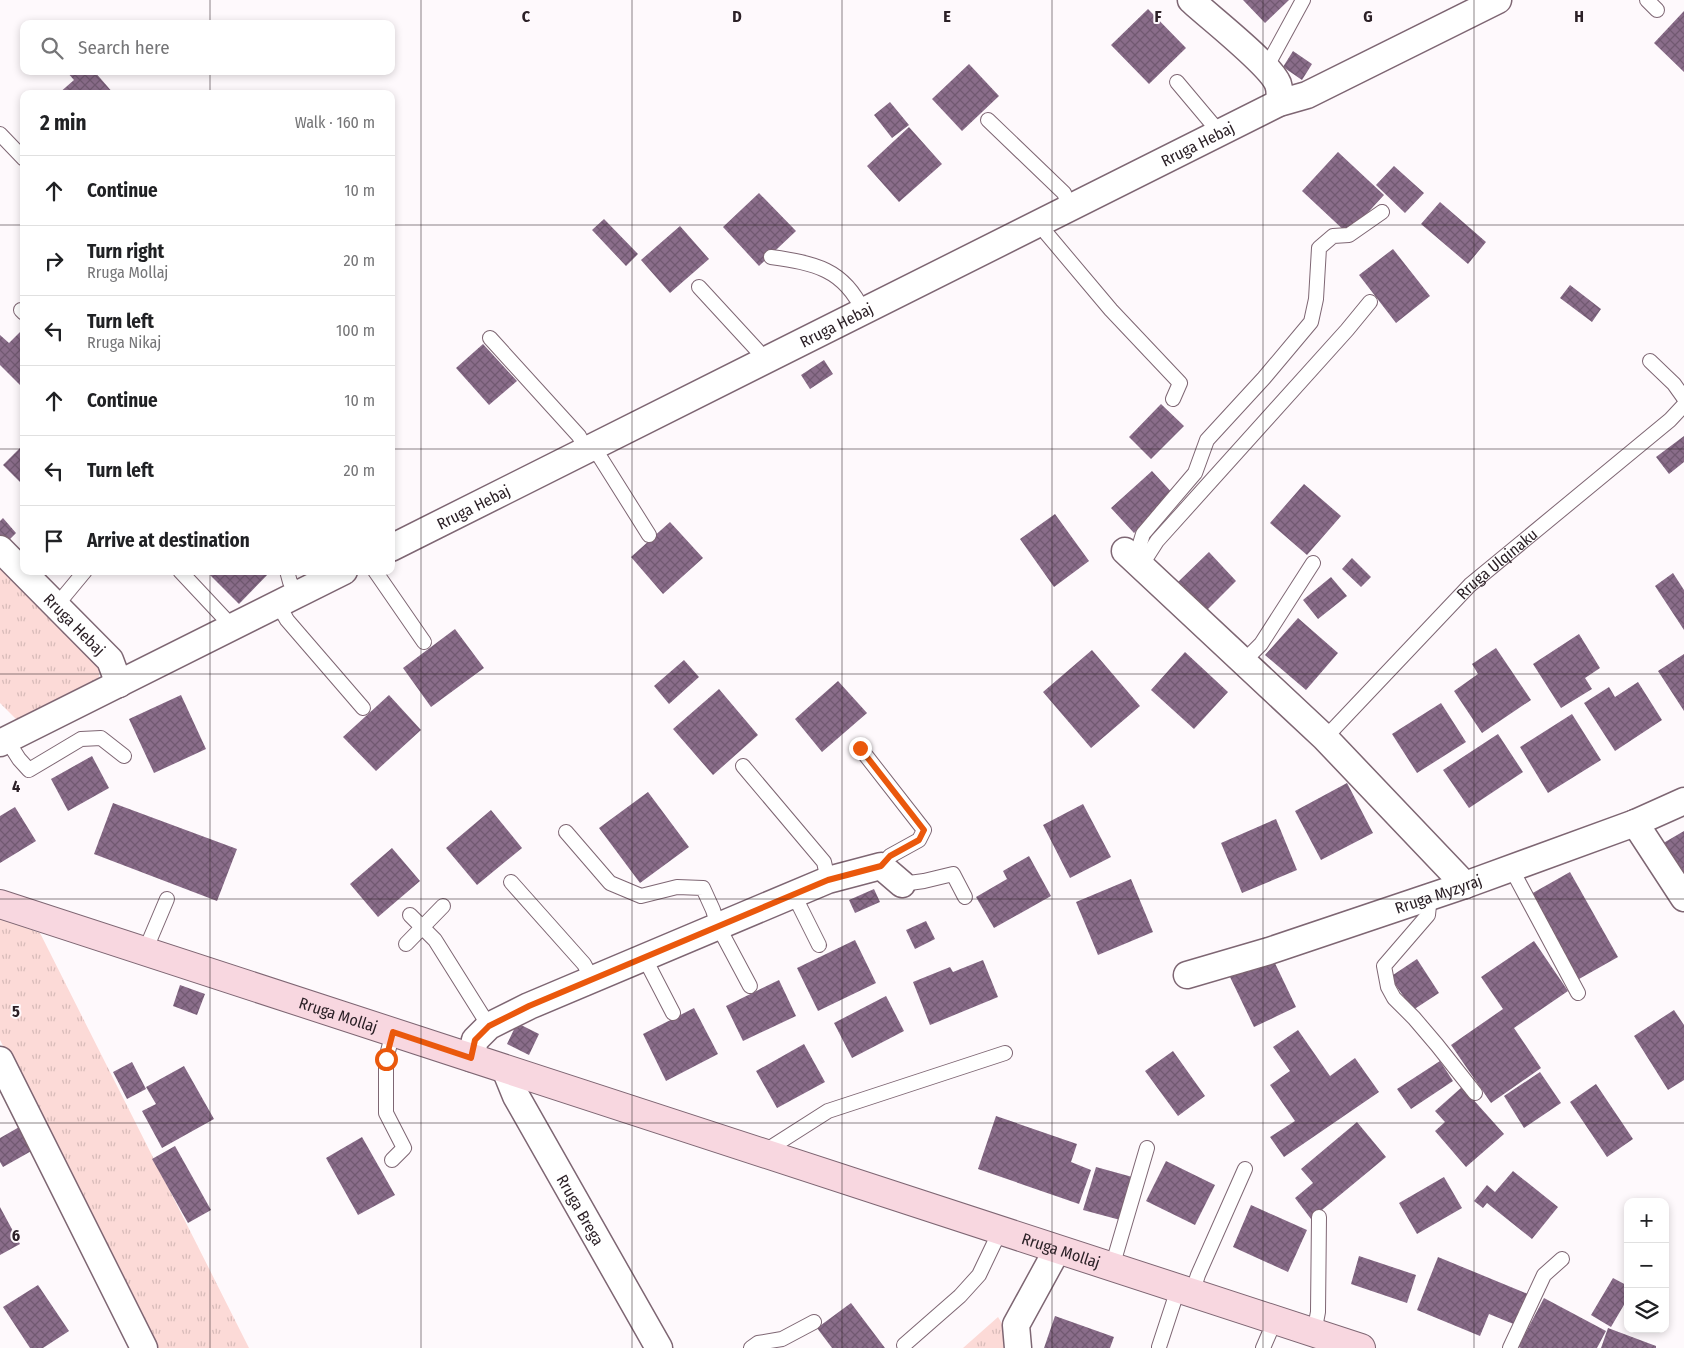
<!DOCTYPE html>
<html lang="en">
<head>
<meta charset="utf-8">
<style>
  :root { --surface:#fff; --page:#f2f2f2; --text:#202124; --muted:#757577; --line:#e0e0e0 }
  body { margin:0; font-family:"Fira Sans Condensed",sans-serif; background:var(--page); color:var(--text) }
  .controls { position:absolute; right:15px; bottom:15px; display:grid; overflow:hidden; border-radius:10px; box-shadow:0 2px 8px #0003 }
  .controls button { width:45px; height:45px; display:grid; place-items:center; padding:0; border:0; border-bottom:1px solid var(--line); background:var(--surface); color:var(--text); font:25px sans-serif }
  .stop { position:absolute; width:15px; height:15px; margin:-11px; border:4px solid #ea580c; border-radius:50%; background:#fff }
  .stop.end { background:#ea580c; border-color:#fff; box-shadow:0 1px 5px #0008 }
  .list { margin:0; padding:0; list-style:none }
  h2 { display:flex; justify-content:space-between; align-items:center; height:65px; margin:0; padding:0 20px; font-size:21px }
  h2 small { font-size:16px; font-weight:400; color:var(--muted) }
  .list li { display:grid; grid-template-columns:32px 1fr auto; gap:15px; align-items:center; box-sizing:border-box; height:70px; padding:0 20px; border-top:1px solid var(--line) }
  .list b { display:block; font-size:19px; white-space:nowrap }
  .list p { margin:0; font-size:16px; white-space:nowrap; color:var(--muted) }
  .list em { font-size:16px; font-style:normal; color:var(--muted) }
  .icon { flex:none; width:28px; height:28px; fill:none; stroke:currentColor; stroke-width:2; stroke-linecap:round; stroke-linejoin:round }
  .map { position:relative; flex:none; width:1684px; height:1348px; overflow:hidden }
  .search { position:absolute; background:var(--surface); box-shadow:0 2px 8px #0003; left:20px; top:20px; width:375px; height:55px; display:flex; align-items:center; gap:12px; box-sizing:border-box; padding:0 18px; border-radius:10px; color:var(--muted); font-size:19px }
  .panel { position:absolute; background:var(--surface); box-shadow:0 2px 8px #0003; left:20px; top:90px; width:375px; height:485px; border-radius:10px }
  .map>svg:first-child { display:block }
  .grass { fill:url(#grass-tufts) }
  .building { fill:url(#building-cross-hatch) }
  .lines { fill:none; stroke-linecap:round; stroke-linejoin:round }
  .lane-casing { stroke:#7e6673; stroke-width:16 }
  .street-casing { stroke:#7e6673; stroke-width:29 }
  .secondary-casing { stroke:#7e6673; stroke-width:30 }
  .lane { stroke:#fff; stroke-width:14 }
  .street { stroke:#fff; stroke-width:26 }
  .secondary { stroke:#f8d7e0; stroke-width:28 }
  .route { stroke:#ea580c; stroke-width:6 }
  .grid { fill:none; stroke:#2c2127; stroke-width:1; stroke-opacity:0.55 }
  .labels { text-anchor:middle; stroke-width:4; stroke-linejoin:round; paint-order:stroke }
  .street-label { font-size:16px; fill:#2c2127; stroke:#fef9fc }
  .grid-label { font-size:16px; text-anchor:middle; font-weight:bold; fill:#2c2127; stroke:#fef9fc; stroke-width:4; stroke-linejoin:round; paint-order:stroke }
</style>
</head>
<body>
<div class="map">
<svg width="1684" height="1348" viewBox="0 0 1684 1348">
  <defs>
    <pattern id="grass-tufts" width="24" height="20" patternUnits="userSpaceOnUse" patternTransform="scale(1.25)"><rect width="24" height="20" fill="#fcdad7"/><path d="M3 7l-1-3M5 7V3M7 7l1-3M15 17l-1-3M17 17v-4M19 17l1-3" fill="none" stroke="#d8bbb9"/></pattern>
    <pattern id="building-cross-hatch" width="8" height="8" patternUnits="userSpaceOnUse" patternTransform="scale(1.25)"><rect width="8" height="8" fill="#8a6d8a"/><path d="M0 0l8 8M0 8l8-8" fill="none" stroke="#715971"/></pattern>
  </defs>
  <rect width="100%" height="100%" fill="#fef9fc"/>
  <path class="grass" d="M0 560 95 654 100 671 97 685 23 726 0 703Z
    M0 918 40 933 249 1348H156L0 1040Z
    M998 1317 1008 1333 1007 1348H963Z"/>
  <path class="building" d="M1243 0H1289L1265 23Z
    M1148 9 1186 48 1149 84 1111 45Z
    M1684 11V72L1654 43Z
    M1293 51 1312 64 1302 80 1283 67Z
    M969 64 999 96 962 131 932 99Z
    M66 71H94L114 94H58L74 80Z
    M890 102 909 125 892 138 874 115Z
    M909 127 942 164 899 202 867 166Z
    M1338 152 1384 195 1348 234 1302 191Z
    M1394 166 1424 193 1405 213 1376 185Z
    M759 193 796 231 759 266 723 227Z
    M1440 202 1486 242 1468 264 1421 224Z
    M604 219 638 254 626 266 592 230Z
    M680 226 709 259 670 293 641 260Z
    M1393 249 1430 296 1396 323 1359 275Z
    M1570 285 1601 309 1592 322 1560 298Z
    M24 328V389L0 365V335L9 343Z
    M483 344 517 381 489 405 456 368Z
    M824 360 833 374 810 389 801 375Z
    M1161 404 1184 426 1151 459 1129 437Z
    M1684 436V462L1669 474 1656 457Z
    M24 444V486L3 465Z
    M1152 471 1175 496 1134 533 1111 508Z
    M1304 484 1341 516 1307 555 1270 523Z
    M1055 514 1089 561 1054 587 1020 539Z
    M3 518 16 533 6 543 0 536V521Z
    M670 522 703 558 663 594 631 557Z
    M1209 552 1236 581 1205 612 1177 583Z
    M1352 558 1371 577 1361 587 1342 569Z
    M206 571H271L239 604Z
    M1673 573 1684 590V630L1655 586Z
    M1331 577 1347 596 1318 619 1303 600Z
    M1298 618 1338 653 1306 690 1265 655Z
    M455 629 484 668 431 707 403 668Z
    M1579 634 1600 668 1585 678 1592 689 1561 708 1533 664Z
    M1496 648 1531 700 1482 733 1454 691 1478 674 1472 664Z
    M1092 650 1140 706 1091 748 1043 692Z
    M1185 652 1228 692 1194 729 1151 690Z
    M1684 654V711L1658 671Z
    M684 660 699 677 669 704 654 686Z
    M838 681 867 713 822 752 795 719Z
    M1638 682 1662 720 1615 751 1584 703 1609 687 1615 697Z
    M719 689 758 735 713 775 673 729Z
    M181 695 206 749 154 773 129 719Z
    M389 695 421 730 376 771 343 737Z
    M1441 703 1466 742 1417 773 1392 734Z
    M1572 714 1601 760 1548 793 1520 747Z
    M1498 734 1523 772 1469 808 1443 770Z
    M92 756 109 788 68 811 51 779Z
    M1347 783 1373 833 1321 860 1295 811Z
    M648 792 689 847 640 883 599 828Z
    M113 803 237 849 217 901 94 854Z
    M1083 804 1111 857 1070 878 1043 825Z
    M15 807 36 841 0 863V816Z
    M491 810 522 848 477 885 446 848Z
    M1276 819 1297 870 1242 893 1221 843Z
    M1684 831V886L1660 845Z
    M392 848 420 881 378 917 350 884Z
    M1029 856 1051 896 994 928 976 897 1007 879 1003 871Z
    M1570 872 1618 957 1579 979 1531 894Z
    M1131 879 1153 932 1098 955 1076 902Z
    M874 889 880 902 855 913 849 900Z
    M926 921 935 939 915 949 906 930Z
    M855 940 876 983 818 1011 797 968Z
    M1534 941 1568 991 1514 1028 1541 1068 1491 1103 1451 1045 1503 1009 1481 977Z
    M1272 957 1296 1007 1254 1027 1230 977Z
    M1417 959 1439 993 1413 1010 1390 977Z
    M983 960 998 997 930 1025 913 982 950 967 953 972Z
    M779 980 796 1016 743 1041 726 1006Z
    M180 985 205 994 197 1015 173 1006Z
    M886 996 904 1031 852 1058 834 1023Z
    M694 1008 718 1054 666 1081 643 1034Z
    M1674 1010 1684 1025V1080L1668 1090 1634 1036Z
    M517 1023 539 1034 529 1055 507 1044Z
    M1298 1030 1330 1076 1355 1058 1379 1092 1284 1157 1270 1137 1295 1121 1270 1085 1290 1071 1273 1047Z
    M804 1044 825 1082 777 1108 756 1071Z
    M1173 1051 1205 1096 1178 1116 1145 1071Z
    M1440 1061 1453 1081 1411 1109 1397 1089Z
    M132 1062 146 1089 127 1099 113 1072Z
    M184 1066 214 1119 162 1148 142 1111 156 1104 146 1087Z
    M1540 1072 1561 1103 1524 1128 1504 1096Z
    M1596 1084 1633 1139 1607 1157 1570 1102Z
    M1462 1087 1504 1134 1466 1167 1435 1131 1445 1122 1435 1111Z
    M996 1116 1077 1144 1071 1162 1091 1170 1079 1204 978 1169Z
    M1357 1122 1386 1157 1311 1219 1295 1198 1313 1183 1301 1169Z
    M21 1126 35 1149 3 1167 0 1162V1138Z
    M362 1137 395 1195 358 1215 326 1158Z
    M175 1146 211 1210 188 1223 152 1159Z
    M1166 1161 1215 1185 1195 1225 1146 1201Z
    M1096 1167 1136 1178 1124 1221 1083 1210Z
    M1513 1171 1558 1207 1532 1239 1487 1203 1483 1208 1474 1201 1487 1185 1495 1192Z
    M1444 1177 1462 1208 1417 1234 1399 1203Z
    M1251 1205 1307 1230 1288 1272 1233 1247Z
    M0 1207 20 1244 0 1255Z
    M1359 1256 1416 1275 1407 1303 1351 1284Z
    M1438 1257 1528 1294 1516 1325 1489 1314 1480 1336 1417 1310Z
    M1613 1278 1628 1286V1298L1611 1327 1591 1315Z
    M38 1285 69 1331 43 1348H30L3 1307Z
    M1544 1298 1606 1331 1597 1348H1521L1518 1347Z
    M851 1303 885 1348H832L817 1328Z
    M1055 1316 1114 1337 1110 1348H1044Z
    M1608 1328 1656 1346V1348H1601Z"/>
  <g class="lines">
    <g class="lane-casing">
      <g id="lane">
        <path d="M1647 0 1657 10"/>
        <path d="M1266 68 1303 0"/>
        <path d="M1177 82 1214 126 1218 134"/>
        <path d="M988 120 1064 193 1070 208"/>
        <path d="M0 134 24 159"/>
        <path d="M1040 223 1047 234 1111 310 1180 383 1173 399"/>
        <path d="M771 257C814 263 844 269 863 311"/>
        <path d="M699 287 757 350 764 361"/>
        <path d="M21 310 24 313"/>
        <path d="M490 338 579 436 586 450"/>
        <path d="M1650 361 1674 384 1684 398"/>
        <path d="M593 446 649 535"/>
        <path d="M1135 560 1143 534 1195 473 1207 440 1264 378 1311 322 1316 299 1319 248 1333 236 1349 235 1382 212"/>
        <path d="M1141 566 1157 541 1347 330 1370 302"/>
        <path d="M180 571 226 620 231 628"/>
        <path d="M287 571 290 582 298 594"/>
        <path d="M375 571 424 642"/>
        <path d="M278 604 287 620 363 708"/>
        <path d="M56 606 85 571"/>
        <path d="M1243 662 1261 644 1313 563"/>
        <path id="s1" d="M1325 738 1470 585 1670 420 1684 405"/>
        <path d="M7 740 19 759 29 770 81 739 101 738 124 756"/>
        <path d="M860 748 924 830 919 840 890 856 881 866"/>
        <path d="M743 766 824 862 828 880"/>
        <path d="M566 832 610 883 641 896 677 887 703 888 713 910 718 926 750 986"/>
        <path d="M1511 868 1578 993"/>
        <path d="M511 882 584 964 592 979"/>
        <path d="M902 884 924 881 953 874 965 897"/>
        <path d="M794 895 819 945"/>
        <path d="M1430 896 1428 915 1384 966 1388 987 1394 998 1414 1018 1437 1045 1475 1093"/>
        <path d="M410 915 435 940 489 1026"/>
        <path d="M406 944 443 906"/>
        <path d="M145 951 167 899"/>
        <path d="M644 957 673 1013"/>
        <path d="M762 1153 828 1111 1005 1053"/>
        <path d="M392 1160 404 1148 386 1113V1059L393 1032"/>
        <path d="M1112 1267 1147 1148"/>
        <path d="M1192 1293 1198 1275 1245 1169"/>
        <path d="M1314 1333 1318 1312 1319 1217"/>
        <path d="M904 1345 960 1296 979 1275 1000 1231"/>
        <path d="M1159 1347 1178 1289"/>
        <path d="M751 1348 758 1343 782 1339 814 1322"/>
        <path d="M1263 1348 1275 1320"/>
        <path d="M1510 1348 1544 1275 1562 1259"/>
      </g>
    </g>
    <g class="street-casing">
      <g id="street">
        <path d="M1191 0C1209 17 1270 64 1278 84 1280 90 1280 97 1279 103"/>
        <path id="s2" d="M391 548 1279 103 1307 95 1498 0"/>
        <path id="s3" d="M0 549 110 660 119 684"/>
        <path d="M1125 551 1325 738 1465 885"/>
        <path d="M0 743 344 571"/>
        <path d="M1635 823 1684 898"/>
        <path id="s4" d="M1187 975 1269 951 1465 885 1635 823 1684 801"/>
        <path d="M471 1058 475 1040 489 1026 529 1006 828 880 881 866 902 884"/>
        <path d="M0 1060 144 1348"/>
        <path id="s5" d="M505 1069 516 1096 659 1348"/>
        <path d="M1018 1348 1016 1325 1057 1250"/>
      </g>
    </g>
    <g class="secondary-casing">
      <g id="secondary">
        <path id="s6" d="M0 904 1361 1348"/>
      </g>
    </g>
    <use href="#lane" class="lane"/>
    <use href="#street" class="street"/>
    <use href="#secondary" class="secondary"/>
  </g>
  <g class="lines">
    <path class="route" d="M386 1059 393 1032 471 1058 475 1040 489 1026 529 1006 828 880 881 866 890 856 919 840 924 830 860 748"/>
  </g>
  <path class="grid" d="M210 0V24M421 0V1348M632 0V1348M842 0V1348M1052 0V1348M1263 0V1348M1474 0V1348M210 71V94M0 225H24M391 225H1684M0 449H24M391 449H1684M210 571V1348M0 674H1684M0 899H1684M0 1123H1684"/>
  <g class="labels">
    <g class="street-label">
      <text dy="6" stroke="none"><textPath href="#s2" startOffset="902">Rruga Hebaj</textPath></text>
      <text dy="6" stroke="none"><textPath href="#s2" startOffset="498">Rruga Hebaj</textPath></text>
      <text dy="6" stroke="none"><textPath href="#s2" startOffset="92">Rruga Hebaj</textPath></text>
      <text dy="6" stroke="none"><textPath href="#s1" startOffset="245">Rruga Ulqinaku</textPath></text>
      <text dy="6" stroke="none"><textPath href="#s3" startOffset="106">Rruga Hebaj</textPath></text>
      <text dy="6" stroke="none"><textPath href="#s4" startOffset="264">Rruga Myzyraj</textPath></text>
      <text dy="6" stroke="none"><textPath href="#s6" startOffset="356">Rruga Mollaj</textPath></text>
      <text dy="6" stroke="none"><textPath href="#s5" startOffset="160">Rruga Brega</textPath></text>
      <text dy="6" stroke="none"><textPath href="#s6" startOffset="1116">Rruga Mollaj</textPath></text>
    </g>
  </g>
  <g class="grid-label">
    <text x="526" y="22">C</text>
    <text x="737" y="22">D</text>
    <text x="947" y="22">E</text>
    <text x="1158" y="22">F</text>
    <text x="1368" y="22">G</text>
    <text x="1579" y="22">H</text>
    <text x="16" y="792">4</text>
    <text x="16" y="1017">5</text>
    <text x="16" y="1241">6</text>
  </g>
</svg>
<div class="controls">
<button>+</button>
<button>−</button>
<button><svg class="icon" aria-label="layers" viewBox="0 0 24 24"><path d="M12 4l9 5-9 5-9-5zM3 14l9 5 9-5"/></svg></button>
</div>
<div class="stop" style="left:386px;top:1059px"></div>
<div class="stop end" style="left:860px;top:748px"></div>
<div class="search"><svg class="icon" aria-label="search" viewBox="0 0 24 24"><circle cx="10" cy="10" r="6"/><path d="M15 15l6 6"/></svg>Search here</div>
<section class="panel">
<h2>2 min<small>Walk · 160 m</small></h2>
<ul class="list">
<li><svg class="icon" aria-label="ahead" viewBox="0 0 24 24"><path d="M12 20V5M6 11l6-6 6 6"/></svg><div><b>Continue</b></div><em>10 m</em></li>
<li><svg class="icon" aria-label="right" viewBox="0 0 24 24"><path d="M7 20v-9h11M14 6l5 5-5 5"/></svg><div><b>Turn right</b><p>Rruga Mollaj</p></div><em>20 m</em></li>
<li><svg class="icon" aria-label="left" viewBox="0 0 24 24"><path d="M17 20v-9H6M10 6l-5 5 5 5"/></svg><div><b>Turn left</b><p>Rruga Nikaj</p></div><em>100 m</em></li>
<li><svg class="icon" aria-label="ahead" viewBox="0 0 24 24"><path d="M12 20V5M6 11l6-6 6 6"/></svg><div><b>Continue</b></div><em>10 m</em></li>
<li><svg class="icon" aria-label="left" viewBox="0 0 24 24"><path d="M17 20v-9H6M10 6l-5 5 5 5"/></svg><div><b>Turn left</b></div><em>20 m</em></li>
<li><svg class="icon" aria-label="arrive" viewBox="0 0 24 24"><path d="M6 21V4h12l-3 4 3 4H6"/></svg><div><b>Arrive at destination</b></div></li>
</ul>
</section>
</div>
</body>
</html>
